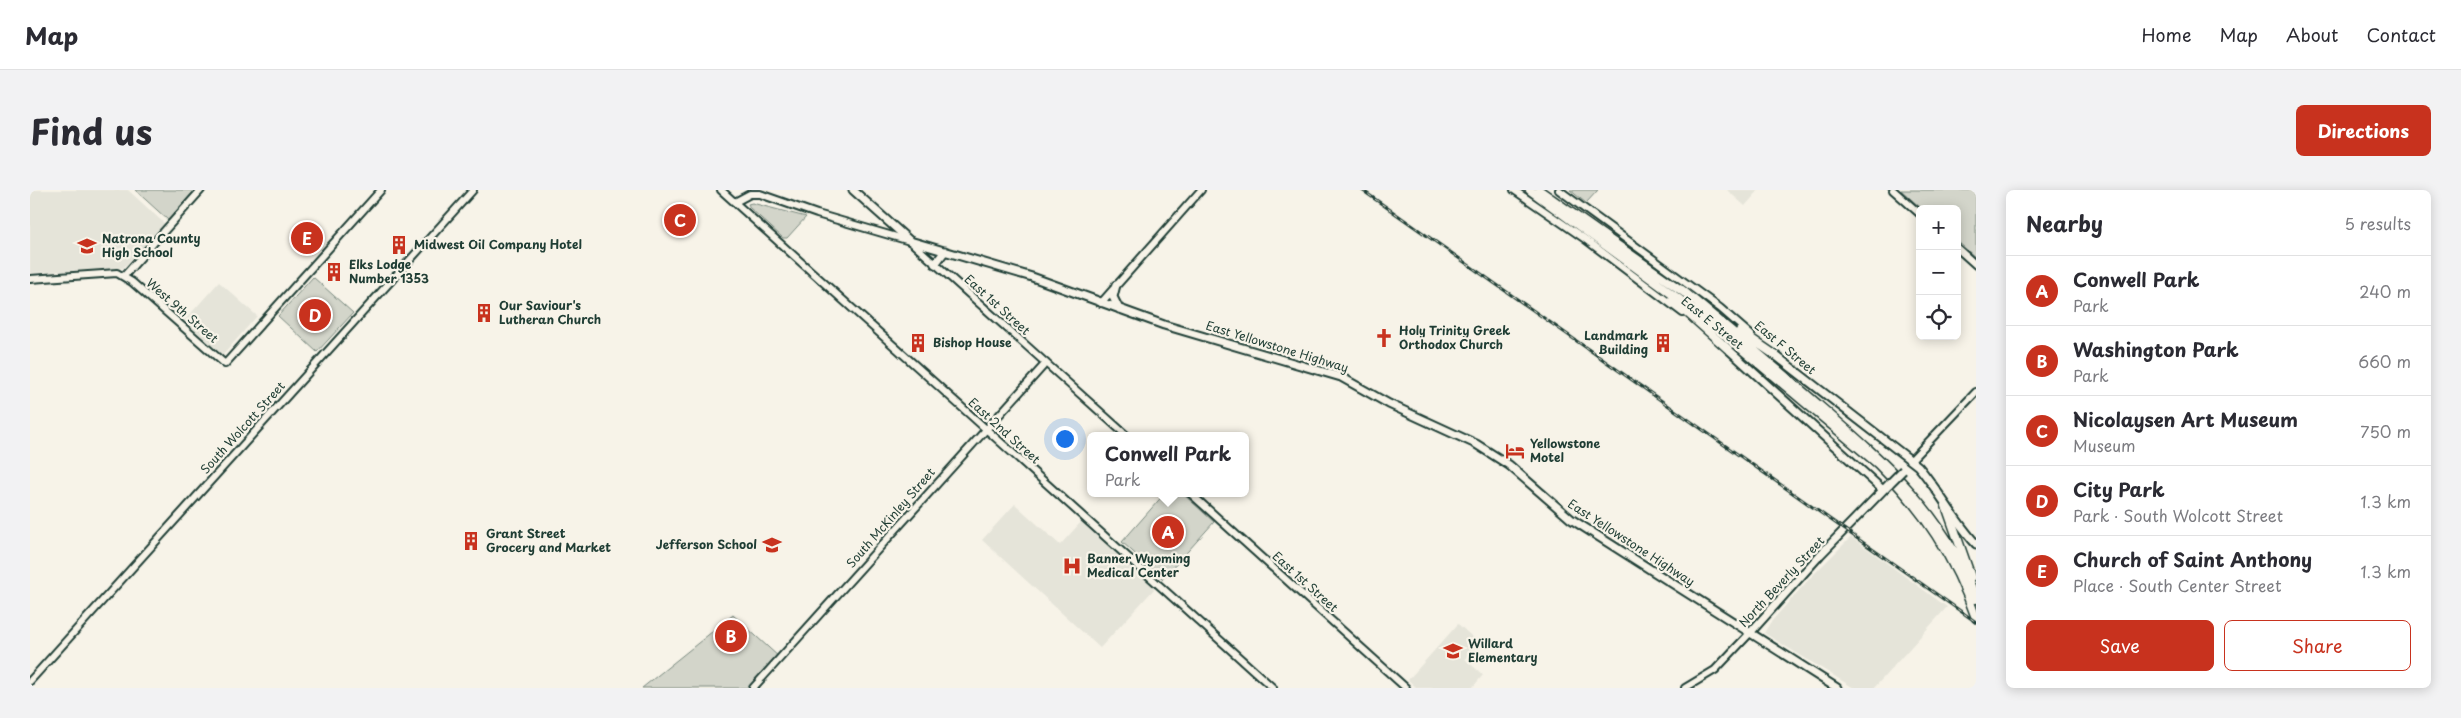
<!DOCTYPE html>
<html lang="en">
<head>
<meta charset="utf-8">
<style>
  :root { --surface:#fff; --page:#f2f2f3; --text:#2b2b33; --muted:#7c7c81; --line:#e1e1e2; --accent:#c8321e }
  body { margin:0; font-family:"Playpen Sans",sans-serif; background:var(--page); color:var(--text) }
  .controls { position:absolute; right:15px; top:15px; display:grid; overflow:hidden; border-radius:8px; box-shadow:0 2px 12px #0003 }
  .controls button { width:45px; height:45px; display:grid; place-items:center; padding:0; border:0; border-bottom:1px solid var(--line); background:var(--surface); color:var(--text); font:25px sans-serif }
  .you { position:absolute; left:1034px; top:248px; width:18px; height:18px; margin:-12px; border:4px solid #fff; border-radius:50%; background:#1a73e8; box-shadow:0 0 0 8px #1a73e833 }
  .badge { display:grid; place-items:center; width:32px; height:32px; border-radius:50%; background:var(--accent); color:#fff; font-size:16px; font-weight:700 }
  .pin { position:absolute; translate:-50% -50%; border:2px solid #fff; box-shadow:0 1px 5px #0006 }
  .popup { position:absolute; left:1057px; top:242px; width:162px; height:65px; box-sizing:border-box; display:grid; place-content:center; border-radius:8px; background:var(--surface); filter:drop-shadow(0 1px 4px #0005); font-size:16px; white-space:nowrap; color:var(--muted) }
  .popup b { font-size:19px; color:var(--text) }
  .popup::after { content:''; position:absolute; left:50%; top:100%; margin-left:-10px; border:10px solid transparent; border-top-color:var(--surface) }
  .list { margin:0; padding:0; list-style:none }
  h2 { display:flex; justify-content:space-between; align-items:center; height:65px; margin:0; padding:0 20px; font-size:21px }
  h2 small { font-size:16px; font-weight:400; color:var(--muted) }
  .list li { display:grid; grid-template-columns:32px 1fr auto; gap:15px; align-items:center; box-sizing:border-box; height:70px; padding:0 20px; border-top:1px solid var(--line) }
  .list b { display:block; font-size:19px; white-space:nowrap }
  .list p { margin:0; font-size:16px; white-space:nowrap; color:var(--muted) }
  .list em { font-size:16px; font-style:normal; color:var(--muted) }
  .actions { display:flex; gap:10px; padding:15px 20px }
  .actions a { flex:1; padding:11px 0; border:1px solid var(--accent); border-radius:8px; text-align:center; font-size:18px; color:var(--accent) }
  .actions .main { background:var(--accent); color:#fff }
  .icon { flex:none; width:28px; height:28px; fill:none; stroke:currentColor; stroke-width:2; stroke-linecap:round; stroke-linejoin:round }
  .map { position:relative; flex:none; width:1946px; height:498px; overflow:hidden; border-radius:8px }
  header { display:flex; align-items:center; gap:30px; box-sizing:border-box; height:70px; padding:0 25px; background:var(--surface); border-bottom:1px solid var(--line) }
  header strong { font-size:24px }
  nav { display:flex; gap:28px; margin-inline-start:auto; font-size:18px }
  .intro { display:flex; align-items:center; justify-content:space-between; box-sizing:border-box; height:120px; padding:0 30px }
  h1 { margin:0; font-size:35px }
  .button { padding:12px 22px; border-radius:8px; background:var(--accent); color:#fff; font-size:18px; font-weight:700 }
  main { display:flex; gap:30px; padding:0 30px }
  aside { flex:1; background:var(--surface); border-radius:8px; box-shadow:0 2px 12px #0003 }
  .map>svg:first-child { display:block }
  .built { fill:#e5e4d9 }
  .green { fill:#d3d5ca; stroke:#79897f }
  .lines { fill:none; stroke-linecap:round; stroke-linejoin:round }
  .secondary-casing { stroke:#1f3d34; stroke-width:10 }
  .primary-casing { stroke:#1f3d34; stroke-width:11 }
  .highway-casing { stroke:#1f3d34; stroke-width:11 }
  .secondary { stroke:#f7f3e8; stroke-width:6 }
  .primary { stroke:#f7f3e8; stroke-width:7 }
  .highway { stroke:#f7f3e8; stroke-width:8 }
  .rail-casing { stroke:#1f3d34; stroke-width:3 }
  .rail { stroke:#f7f3e8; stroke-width:1; stroke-dasharray:4; stroke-linecap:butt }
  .primary-bridge-casing { stroke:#1f3d34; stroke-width:11; stroke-linecap:butt }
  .primary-bridge { stroke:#f7f3e8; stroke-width:7 }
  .labels { text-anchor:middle; stroke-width:4.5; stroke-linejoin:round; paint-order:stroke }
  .poi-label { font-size:12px; font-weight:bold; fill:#1f3d34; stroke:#f7f3e8; text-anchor:start }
  .street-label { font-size:12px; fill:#1f3d34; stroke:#f7f3e8 }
</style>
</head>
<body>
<header>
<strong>Map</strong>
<nav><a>Home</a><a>Map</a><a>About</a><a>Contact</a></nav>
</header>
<div class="intro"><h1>Find us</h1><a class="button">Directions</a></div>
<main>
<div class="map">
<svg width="1946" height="498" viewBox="0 0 1946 498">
  <rect width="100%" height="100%" fill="#f7f3e8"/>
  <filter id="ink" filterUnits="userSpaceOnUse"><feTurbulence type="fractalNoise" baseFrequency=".02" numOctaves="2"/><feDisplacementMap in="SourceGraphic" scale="10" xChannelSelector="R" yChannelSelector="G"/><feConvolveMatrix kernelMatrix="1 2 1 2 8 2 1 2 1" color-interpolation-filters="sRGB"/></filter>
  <g filter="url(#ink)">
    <path class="built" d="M3 0H98L135 34 93 78 0 83V3Z
      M1697 0H1729L1715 16Z
      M189 92 227 126 193 165 154 131Z
      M985 314 1030 355 1052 331 1126 397 1070 458 952 350Z
      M1821 347 1917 417 1844 498H1824L1734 443 1740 433 1781 387Z
      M1428 434 1449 453 1435 469 1453 485 1442 498H1387L1378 490Z"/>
    <path class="green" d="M105 0H165L138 30Z
      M1540 0H1568L1556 13Z
      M1871 0H1946V68L1927 51V19H1892Z
      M722 13 776 27 757 48H753L720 18 718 14Z
      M283 87 323 123 287 162 248 126Z
      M1135 303H1152L1184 332 1133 389 1092 352Z
      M703 425 750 468 723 498H612Z"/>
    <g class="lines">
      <g class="secondary-casing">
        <path id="secondary" d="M691 0 1243 498
          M1484 0 1555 49 1653 123
          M1529 0 1690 118 1721 145
          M1863 0 1890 24
          M705 12 720 4H730L787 24 880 51 1097 246
          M1927 58 1946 75
          M94 86 171 0
          M0 89 87 83 102 92 195 174 351 0
          M1071 113 1171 0
          M1881 270 1946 202
          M1160 303 1376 498
          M0 491 443 0
          M723 498 1016 173
          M1655 498 1685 480 1720 443"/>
      </g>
      <g class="primary-casing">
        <path id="primary" d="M823 0 880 51 1002 87 1134 135 1311 187 1359 214 1446 254 1479 275 1541 329 1807 498
          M905 74 915 61
          M1086 95 1083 107 1089 119
          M1698 159 1853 300
          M1745 165 1888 276C1909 301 1924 330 1946 354
          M1720 443 1790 365 1860 293"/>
      </g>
      <g class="highway-casing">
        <path id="highway" d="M1500 0 1676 129 1848 274C1893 319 1925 367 1946 428
          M1509 0 1655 103
          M1652 100C1697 137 1741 174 1785 212 1852 270 1915 323 1946 409
          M1643 110 1698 159
          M1710 141 1745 165
          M1916 316 1941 387"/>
      </g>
      <use href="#secondary" class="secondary"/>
      <use href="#primary" class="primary"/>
      <use href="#highway" class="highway"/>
      <g class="rail-casing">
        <path id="rail" d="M1332 0 1946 432"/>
      </g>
      <use href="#rail" class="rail"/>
      <g class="primary-bridge-casing">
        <path id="primary-bridge" d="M1860 293 1873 280"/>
      </g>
      <use href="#primary-bridge" class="primary-bridge"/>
    </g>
  </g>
  <defs>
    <g id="building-bare" transform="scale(1.5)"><path d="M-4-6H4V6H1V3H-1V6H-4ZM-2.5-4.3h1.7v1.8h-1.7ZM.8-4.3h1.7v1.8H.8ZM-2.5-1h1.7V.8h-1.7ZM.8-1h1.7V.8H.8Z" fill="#c8321e" stroke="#f7f3e8" stroke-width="2.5" paint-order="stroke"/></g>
    <g id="school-bare" transform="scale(1.5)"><path d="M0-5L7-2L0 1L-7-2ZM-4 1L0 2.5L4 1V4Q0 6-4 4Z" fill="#c8321e" stroke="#f7f3e8" stroke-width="2.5" paint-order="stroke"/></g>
    <g id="church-bare" transform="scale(1.5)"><path d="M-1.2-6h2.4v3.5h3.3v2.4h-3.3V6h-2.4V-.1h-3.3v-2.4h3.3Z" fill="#c8321e" stroke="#f7f3e8" stroke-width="2.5" paint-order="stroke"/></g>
    <g id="hotel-bare" transform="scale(1.5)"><path d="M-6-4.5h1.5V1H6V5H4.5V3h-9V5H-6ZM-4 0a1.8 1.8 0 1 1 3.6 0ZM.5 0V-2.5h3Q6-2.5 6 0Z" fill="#c8321e" stroke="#f7f3e8" stroke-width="2.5" paint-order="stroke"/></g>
    <g id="hospital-bare" transform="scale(1.5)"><path d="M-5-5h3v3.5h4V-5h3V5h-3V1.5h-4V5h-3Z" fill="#c8321e" stroke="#f7f3e8" stroke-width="2.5" paint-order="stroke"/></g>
  </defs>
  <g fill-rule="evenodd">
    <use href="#building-bare" x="369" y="55"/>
    <use href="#school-bare" x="57" y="56"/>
    <use href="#building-bare" x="304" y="82"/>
    <use href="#building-bare" x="454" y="123"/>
    <use href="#church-bare" x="1354" y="148"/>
    <use href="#building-bare" x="888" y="153"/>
    <use href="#building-bare" x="1633" y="153"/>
    <use href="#hotel-bare" x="1485" y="261"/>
    <use href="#building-bare" x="441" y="351"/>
    <use href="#school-bare" x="742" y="355"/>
    <use href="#hospital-bare" x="1042" y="376"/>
    <use href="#school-bare" x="1423" y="461"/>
  </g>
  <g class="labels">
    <g class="poi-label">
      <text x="72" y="53">Natrona County<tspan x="72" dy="14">High School</tspan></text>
      <text x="384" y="59">Midwest Oil Company Hotel</text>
      <text x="319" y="79">Elks Lodge<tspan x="319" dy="14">Number 1353</tspan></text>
      <text x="469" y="120">Our Saviour's<tspan x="469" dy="14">Lutheran Church</tspan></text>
      <text x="1369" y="145">Holy Trinity Greek<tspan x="1369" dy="14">Orthodox Church</tspan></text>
      <text x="1618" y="150" text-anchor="end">Landmark<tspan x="1618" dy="14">Building</tspan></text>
      <text x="903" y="157">Bishop House</text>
      <text x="1500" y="258">Yellowstone<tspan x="1500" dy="14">Motel</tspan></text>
      <text x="456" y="348">Grant Street<tspan x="456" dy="14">Grocery and Market</tspan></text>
      <text x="727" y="359" text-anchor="end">Jefferson School</text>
      <text x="1057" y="373">Banner Wyoming<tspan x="1057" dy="14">Medical Center</tspan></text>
      <text x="1438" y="458">Willard<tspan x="1438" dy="14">Elementary</tspan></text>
    </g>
    <g class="street-label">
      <text transform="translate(967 115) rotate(42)" y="4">East 1st Street</text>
      <text transform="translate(152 121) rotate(41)" y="4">West 9th Street</text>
      <text transform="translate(1682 133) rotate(39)" y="4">East E Street</text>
      <text transform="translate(1247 157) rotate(17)" y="4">East Yellowstone Highway</text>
      <text transform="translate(1755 158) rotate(40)" y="4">East F Street</text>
      <text transform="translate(213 238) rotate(-48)" y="4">South Wolcott Street</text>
      <text transform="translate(974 241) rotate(42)" y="4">East 2nd Street</text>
      <text transform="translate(861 328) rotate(-49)" y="4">South McKinley Street</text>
      <text transform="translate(1601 353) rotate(33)" y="4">East Yellowstone Highway</text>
      <text transform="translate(1275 392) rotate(42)" y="4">East 1st Street</text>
      <text transform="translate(1752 392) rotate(-47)" y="4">North Beverly Street</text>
    </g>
  </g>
</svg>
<div class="controls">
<button>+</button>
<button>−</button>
<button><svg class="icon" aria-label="locate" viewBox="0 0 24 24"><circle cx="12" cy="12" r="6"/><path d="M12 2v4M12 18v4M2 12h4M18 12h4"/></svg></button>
</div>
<div class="you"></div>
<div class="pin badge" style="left:1138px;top:342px">A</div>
<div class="popup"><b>Conwell Park</b>Park</div>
<div class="pin badge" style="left:701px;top:446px">B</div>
<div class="pin badge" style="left:650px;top:30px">C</div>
<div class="pin badge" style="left:285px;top:125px">D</div>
<div class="pin badge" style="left:277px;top:48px">E</div>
</div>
<aside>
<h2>Nearby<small>5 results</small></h2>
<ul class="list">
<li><span class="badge">A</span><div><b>Conwell Park</b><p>Park</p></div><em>240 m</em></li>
<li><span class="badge">B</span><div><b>Washington Park</b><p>Park</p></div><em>660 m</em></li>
<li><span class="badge">C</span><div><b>Nicolaysen Art Museum</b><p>Museum</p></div><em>750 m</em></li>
<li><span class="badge">D</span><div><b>City Park</b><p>Park · South Wolcott Street</p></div><em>1.3 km</em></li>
<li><span class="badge">E</span><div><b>Church of Saint Anthony</b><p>Place · South Center Street</p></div><em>1.3 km</em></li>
</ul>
<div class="actions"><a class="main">Save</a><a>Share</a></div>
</aside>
</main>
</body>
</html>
